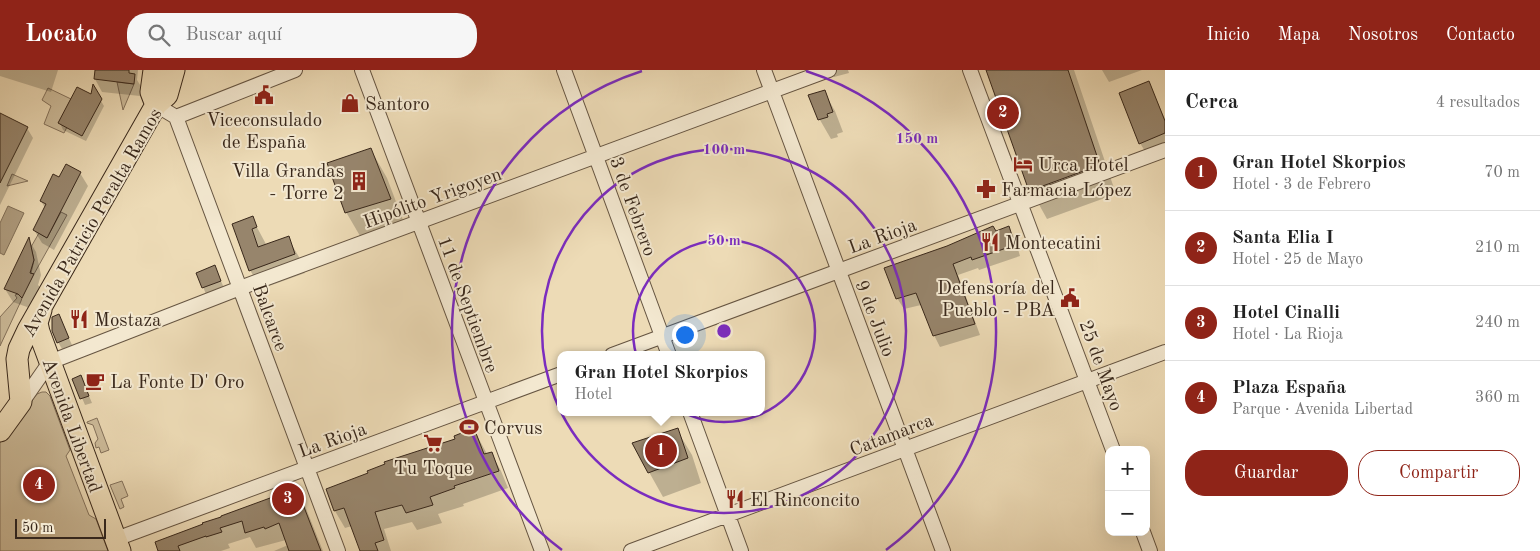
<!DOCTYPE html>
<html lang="es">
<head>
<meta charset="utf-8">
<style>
  :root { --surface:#fff; --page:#f6f6f6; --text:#222; --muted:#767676; --line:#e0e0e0; --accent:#8f2418 }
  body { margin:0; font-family:"Old Standard TT",serif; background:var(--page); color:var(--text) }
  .controls { position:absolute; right:15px; bottom:15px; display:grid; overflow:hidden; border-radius:10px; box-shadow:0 5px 20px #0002 }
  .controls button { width:45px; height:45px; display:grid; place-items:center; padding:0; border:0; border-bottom:1px solid var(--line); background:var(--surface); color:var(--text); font:25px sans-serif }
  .scale { position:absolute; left:15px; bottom:12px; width:91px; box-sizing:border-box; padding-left:5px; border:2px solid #39281b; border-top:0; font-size:14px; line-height:18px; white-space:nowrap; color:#39281b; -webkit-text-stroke:4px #f3e8d0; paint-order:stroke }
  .you { position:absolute; left:684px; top:264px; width:18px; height:18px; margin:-12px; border:4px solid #fff; border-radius:50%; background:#1a73e8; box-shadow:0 0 0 8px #1a73e833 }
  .badge { display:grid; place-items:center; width:32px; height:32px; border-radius:50%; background:var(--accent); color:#fff; font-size:16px; font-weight:700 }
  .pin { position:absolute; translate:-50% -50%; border:2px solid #fff; box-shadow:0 1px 5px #0006 }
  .popup { position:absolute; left:557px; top:281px; width:208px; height:65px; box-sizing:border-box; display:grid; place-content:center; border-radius:10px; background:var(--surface); filter:drop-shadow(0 1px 4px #0005); font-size:16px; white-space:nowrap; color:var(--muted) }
  .popup b { font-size:19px; color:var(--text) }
  .popup::after { content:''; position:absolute; left:50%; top:100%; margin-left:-10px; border:10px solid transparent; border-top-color:var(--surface) }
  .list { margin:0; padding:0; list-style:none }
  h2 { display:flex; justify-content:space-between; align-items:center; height:65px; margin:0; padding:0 20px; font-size:21px }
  h2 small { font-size:16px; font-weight:400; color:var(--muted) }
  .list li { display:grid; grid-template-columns:32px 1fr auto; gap:15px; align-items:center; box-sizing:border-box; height:75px; padding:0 20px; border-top:1px solid var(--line) }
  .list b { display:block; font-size:19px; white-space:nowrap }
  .list p { margin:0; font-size:16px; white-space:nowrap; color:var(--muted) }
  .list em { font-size:16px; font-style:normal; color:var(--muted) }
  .actions { display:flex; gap:10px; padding:15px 20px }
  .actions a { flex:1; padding:11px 0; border:1px solid var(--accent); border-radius:20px; text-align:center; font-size:18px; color:var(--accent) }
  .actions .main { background:var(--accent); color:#fff }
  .icon { flex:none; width:28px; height:28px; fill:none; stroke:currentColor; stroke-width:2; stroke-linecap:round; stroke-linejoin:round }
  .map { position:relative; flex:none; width:1165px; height:481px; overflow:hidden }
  header { display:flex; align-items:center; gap:30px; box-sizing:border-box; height:70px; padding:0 25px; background:var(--accent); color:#fff }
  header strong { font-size:24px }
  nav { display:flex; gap:28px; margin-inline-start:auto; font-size:18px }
  .search { width:350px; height:45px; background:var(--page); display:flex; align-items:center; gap:12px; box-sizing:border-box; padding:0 18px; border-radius:20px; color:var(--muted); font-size:19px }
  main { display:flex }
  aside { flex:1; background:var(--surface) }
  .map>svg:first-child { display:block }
  .green { fill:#cebd9c; stroke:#84725c }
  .water { fill:#b09e81; stroke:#806f58 }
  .shadow { fill:#0003 }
  .building { fill:#97856c; stroke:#39281b }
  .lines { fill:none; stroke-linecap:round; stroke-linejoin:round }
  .street-casing { stroke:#665542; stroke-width:16 }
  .primary-casing { stroke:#39281b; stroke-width:23 }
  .street { stroke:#f3e8d0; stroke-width:14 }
  .primary { stroke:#eddbb6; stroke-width:21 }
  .ring { fill:none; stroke:#7b2cbf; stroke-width:2.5 }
  .labels { text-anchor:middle; stroke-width:4; stroke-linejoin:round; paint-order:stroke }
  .poi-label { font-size:19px; fill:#39281b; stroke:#f3e8d0; text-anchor:start }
  .street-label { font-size:19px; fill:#39281b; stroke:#f3e8d0 }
  .centre { fill:#7b2cbf; stroke:#f3e8d0; stroke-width:2.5 }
  .ring-label { font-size:15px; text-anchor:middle; font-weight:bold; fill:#7b2cbf; stroke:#f3e8d0; stroke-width:4; stroke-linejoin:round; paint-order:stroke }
</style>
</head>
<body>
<header>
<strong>Locato</strong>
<div class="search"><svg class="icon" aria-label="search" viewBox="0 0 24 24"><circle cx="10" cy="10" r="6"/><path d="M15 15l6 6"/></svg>Buscar aquí</div>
<nav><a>Inicio</a><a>Mapa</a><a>Nosotros</a><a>Contacto</a></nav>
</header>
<main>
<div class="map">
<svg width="1165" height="481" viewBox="0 0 1165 481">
  <rect width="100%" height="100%" fill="#eddbb6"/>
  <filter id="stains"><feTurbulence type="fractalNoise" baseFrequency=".004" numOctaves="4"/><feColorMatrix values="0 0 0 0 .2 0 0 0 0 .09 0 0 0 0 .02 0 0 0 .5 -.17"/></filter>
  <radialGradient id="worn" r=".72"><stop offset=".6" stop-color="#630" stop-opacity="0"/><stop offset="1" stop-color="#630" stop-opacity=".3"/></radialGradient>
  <path class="green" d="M117 12 134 14 123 40Z
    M48 18 71 29 59 53 67 57 64 63 44 54 51 36 42 30Z
    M12 104 28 111 7 116Z
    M61 142 67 145 34 204 31 203 34 190 31 177 39 163 47 168Z
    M18 224 22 228 21 231 0 276V247L17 228 15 225Z
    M42 322H46L50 326 70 380 66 386 89 445 96 449 108 481H0V373L37 324Z
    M97 348 109 380 101 383 99 377 96 378 95 373 98 369 93 355 87 353V352Z
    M122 411 128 426 121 429 124 437 120 439 110 415Z"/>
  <path class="water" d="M8 136 24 143 4 185 0 183V153Z"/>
  <path class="shadow" d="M0 0H58L51 22 0 6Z
    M97 0H138L137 10 142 18 140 26 102 22 95 9Z
    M830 0H848L849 3 834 7Z
    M987 0H1074L1116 124 1047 149 1031 120Z
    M1102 0H1142L1109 12Z
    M1149 13 1165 49V76L1146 83 1140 73Z
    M93 18 104 36 86 71 63 60 60 53 92 25Z
    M824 22 835 41 843 62 837 64 838 67 831 69 820 50 810 26Z
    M0 44 27 58 33 68 0 135Z
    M371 80 387 108 406 158 363 171 346 142Z
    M80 103 88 116 54 180 42 173 34 160 45 138 41 131 59 109Z
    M252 148 267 176 288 168 299 187 305 203 261 219 250 200Z
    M1009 158 1015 169 1020 186 979 200 978 198 958 205 980 265 940 277 934 265 921 235 904 239 897 228 996 162Z
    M29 170 36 182 41 205 38 215 41 218 30 240 27 237 13 232 5 219Z
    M215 197 224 218 206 224 203 217Z
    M62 253 72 275 62 279 58 272Z
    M81 307 92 333 85 335 74 309Z
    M474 360 487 384 491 383 501 401 508 418 463 434 464 436 438 444 442 453 417 460 412 452 384 459 391 481H362L352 456 345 458 335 441 328 420 456 370Z
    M677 360 692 385 701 413 663 427 649 402Z
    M296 420 305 436 323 481H274L288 475 286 470 256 478 250 467 228 474 230 478 221 481H160Z"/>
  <path class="building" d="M95 0H129V3L135 4 134 14 94 9Z
    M986 0H1068L1100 95 1029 121Z
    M1149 11 1165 51V63L1139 74 1119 23Z
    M93 14 102 29 82 66 58 53 77 17 91 24Z
    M825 20 833 42 827 44 828 47 818 50 808 25Z
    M0 43 28 57 0 113Z
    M371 78 391 129 345 143 327 93Z
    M66 94 81 102 47 168 33 160 46 134 40 131 53 104 59 107Z
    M253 146 257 157 252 159 258 177 289 166 295 184 249 201 232 154Z
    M993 156 996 161 1009 156 1015 175 972 190 971 187 953 194 975 254 933 266 916 223 896 229 884 198 947 176Z
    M29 167 34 190 30 203 34 204 22 228 18 224 4 219Z
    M215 195 221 211 202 218 196 203Z
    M59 244 69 268 57 273 52 261V247Z
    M81 305 89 326 80 329 72 309Z
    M474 358 484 384 492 382 499 401 454 416 455 418 430 427 433 435 406 443 402 435 375 442 384 470 375 473 378 481H360L344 438 334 441 326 419 368 403 367 401 385 394 384 392 455 369 454 366Z
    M678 358 688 388 648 403 632 373Z
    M290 419V421L297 419 321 481H289L279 453 265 459 264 457 245 463 242 451 220 458 222 462 206 467V466L178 476 180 481H158L155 472 203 454 202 453 221 447V446L281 424V423Z"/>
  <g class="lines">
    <g class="street-casing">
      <path id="street" d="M362 0 542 481
        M564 0 669 285
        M764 0 943 481
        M970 0 1113 380
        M156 35 176 47 338 481
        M176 47 295 0
        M612 285 1165 80
        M20 335 50 292 240 218 829 0
        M690 342 741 481
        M1143 462 1150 481
        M116 469 561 304
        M631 481 1165 282"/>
    </g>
    <g class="primary-casing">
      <path id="primary" d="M154 0 151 22 156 35
        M41 240 37 253 39 262 120 481
        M0 361 21 332 17 289 19 279 28 260 156 35 167 25 174 0"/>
    </g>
    <use href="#street" class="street"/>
    <use href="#primary" class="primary"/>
  </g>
  <g class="ring">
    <circle cx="724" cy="261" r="91"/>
    <circle cx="724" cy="261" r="182"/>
    <path d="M562 480A273 273 0 0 1 642 1M806 1A273 273 0 0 1 886 480"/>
  </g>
  <defs>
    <g id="civic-bare" transform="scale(1.5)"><path d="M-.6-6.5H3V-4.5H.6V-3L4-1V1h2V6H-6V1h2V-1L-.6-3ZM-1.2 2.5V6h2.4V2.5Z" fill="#8f2418" stroke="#f3e8d0" stroke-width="2.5" paint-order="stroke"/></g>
    <g id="shop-bare" transform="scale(1.5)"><path d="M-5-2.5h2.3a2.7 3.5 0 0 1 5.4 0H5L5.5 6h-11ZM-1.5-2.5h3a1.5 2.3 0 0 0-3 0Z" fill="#8f2418" stroke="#f3e8d0" stroke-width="2.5" paint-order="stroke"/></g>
    <g id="hotel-bare" transform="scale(1.5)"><path d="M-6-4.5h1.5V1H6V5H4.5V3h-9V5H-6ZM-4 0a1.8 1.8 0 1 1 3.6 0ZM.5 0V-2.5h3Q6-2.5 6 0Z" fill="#8f2418" stroke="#f3e8d0" stroke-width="2.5" paint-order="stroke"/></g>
    <g id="building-bare" transform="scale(1.5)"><path d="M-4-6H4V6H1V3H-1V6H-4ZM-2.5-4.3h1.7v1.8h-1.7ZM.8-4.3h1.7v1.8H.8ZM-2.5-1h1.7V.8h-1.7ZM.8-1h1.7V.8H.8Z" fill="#8f2418" stroke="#f3e8d0" stroke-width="2.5" paint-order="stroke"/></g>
    <g id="pharmacy-bare" transform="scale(1.5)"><path d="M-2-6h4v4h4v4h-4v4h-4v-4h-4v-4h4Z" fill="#8f2418" stroke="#f3e8d0" stroke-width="2.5" paint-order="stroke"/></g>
    <g id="restaurant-bare" transform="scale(1.5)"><path d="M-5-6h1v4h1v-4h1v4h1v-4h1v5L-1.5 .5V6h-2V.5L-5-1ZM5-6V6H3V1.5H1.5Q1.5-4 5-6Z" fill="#8f2418" stroke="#f3e8d0" stroke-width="2.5" paint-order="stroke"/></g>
    <g id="cafe-bare" transform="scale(1.5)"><path d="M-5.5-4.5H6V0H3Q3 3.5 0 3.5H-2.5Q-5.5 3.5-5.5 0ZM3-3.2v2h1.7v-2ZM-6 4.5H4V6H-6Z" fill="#8f2418" stroke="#f3e8d0" stroke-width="2.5" paint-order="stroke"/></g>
    <g id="stadium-bare" transform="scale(1.5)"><path d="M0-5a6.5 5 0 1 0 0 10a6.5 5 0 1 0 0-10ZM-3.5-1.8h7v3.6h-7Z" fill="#8f2418" stroke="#f3e8d0" stroke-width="2.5" paint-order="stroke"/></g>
    <g id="supermarket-bare" transform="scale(1.5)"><path d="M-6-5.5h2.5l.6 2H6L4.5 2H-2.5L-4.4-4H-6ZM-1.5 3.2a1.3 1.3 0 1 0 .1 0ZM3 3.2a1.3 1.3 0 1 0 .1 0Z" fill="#8f2418" stroke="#f3e8d0" stroke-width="2.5" paint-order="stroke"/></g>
  </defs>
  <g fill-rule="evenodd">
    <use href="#civic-bare" x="264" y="25"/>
    <use href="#shop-bare" x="350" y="33"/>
    <use href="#hotel-bare" x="1023" y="94"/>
    <use href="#building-bare" x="359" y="111"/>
    <use href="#pharmacy-bare" x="986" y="119"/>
    <use href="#restaurant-bare" x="990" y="172"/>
    <use href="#civic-bare" x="1070" y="228"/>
    <use href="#restaurant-bare" x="79" y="249"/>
    <use href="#cafe-bare" x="95" y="311"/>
    <use href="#stadium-bare" x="469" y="357"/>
    <use href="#supermarket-bare" x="433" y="373"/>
    <use href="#restaurant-bare" x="735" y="429"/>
  </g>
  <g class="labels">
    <g class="poi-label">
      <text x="365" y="40">Santoro</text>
      <text x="264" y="56" text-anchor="middle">Viceconsulado<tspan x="264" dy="22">de España</tspan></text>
      <text x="1038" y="101">Urca Hotel</text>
      <text x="344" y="107" text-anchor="end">Villa Grandas<tspan x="344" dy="22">- Torre 2</tspan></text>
      <text x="1001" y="126">Farmacia López</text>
      <text x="1005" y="179">Montecatini</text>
      <text x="1055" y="224" text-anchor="end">Defensoría del<tspan x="1055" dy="22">Pueblo - PBA</tspan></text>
      <text x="94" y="256">Mostaza</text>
      <text x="110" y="318">La Fonte D' Oro</text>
      <text x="484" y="364">Corvus</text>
      <text x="433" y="404" text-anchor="middle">Tu Toque</text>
      <text x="750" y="436">El Rinconcito</text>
    </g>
    <g class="street-label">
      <text transform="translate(432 127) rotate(-20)" y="7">Hipólito Yrigoyen</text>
      <text transform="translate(634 136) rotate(70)" y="7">3 de Febrero</text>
      <text transform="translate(91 152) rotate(-60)" y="7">Avenida Patricio Peralta Ramos</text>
      <text transform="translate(882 165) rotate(-20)" y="7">La Rioja</text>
      <text transform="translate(469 234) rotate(70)" y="7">11 de Septiembre</text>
      <text transform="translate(271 247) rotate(70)" y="7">Balcarce</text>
      <text transform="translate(876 248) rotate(69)" y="7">9 de Julio</text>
      <text transform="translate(1102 295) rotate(70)" y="7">25 de Mayo</text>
      <text transform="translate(73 355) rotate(70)" y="7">Avenida Libertad</text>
      <text transform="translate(891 364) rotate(-21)" y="7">Catamarca</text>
      <text transform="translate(332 369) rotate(-20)" y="7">La Rioja</text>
    </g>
  </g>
  <circle cx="724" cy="261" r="8" class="centre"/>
  <g class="ring-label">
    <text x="917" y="73">150 m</text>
    <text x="724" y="84">100 m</text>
    <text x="724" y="175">50 m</text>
  </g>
  <rect width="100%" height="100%" filter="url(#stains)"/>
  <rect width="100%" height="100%" fill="url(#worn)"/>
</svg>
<div class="controls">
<button>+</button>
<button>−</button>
</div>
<div class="scale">50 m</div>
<div class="you"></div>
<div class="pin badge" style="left:661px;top:381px">1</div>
<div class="popup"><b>Gran Hotel Skorpios</b>Hotel</div>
<div class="pin badge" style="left:1003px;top:43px">2</div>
<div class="pin badge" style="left:288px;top:429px">3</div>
<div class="pin badge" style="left:39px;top:415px">4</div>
</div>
<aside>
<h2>Cerca<small>4 resultados</small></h2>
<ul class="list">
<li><span class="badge">1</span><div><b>Gran Hotel Skorpios</b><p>Hotel · 3 de Febrero</p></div><em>70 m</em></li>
<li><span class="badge">2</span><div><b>Santa Elia I</b><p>Hotel · 25 de Mayo</p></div><em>210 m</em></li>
<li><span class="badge">3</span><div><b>Hotel Cinalli</b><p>Hotel · La Rioja</p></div><em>240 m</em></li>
<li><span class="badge">4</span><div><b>Plaza España</b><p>Parque · Avenida Libertad</p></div><em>360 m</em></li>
</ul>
<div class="actions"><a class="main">Guardar</a><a>Compartir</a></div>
</aside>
</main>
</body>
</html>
